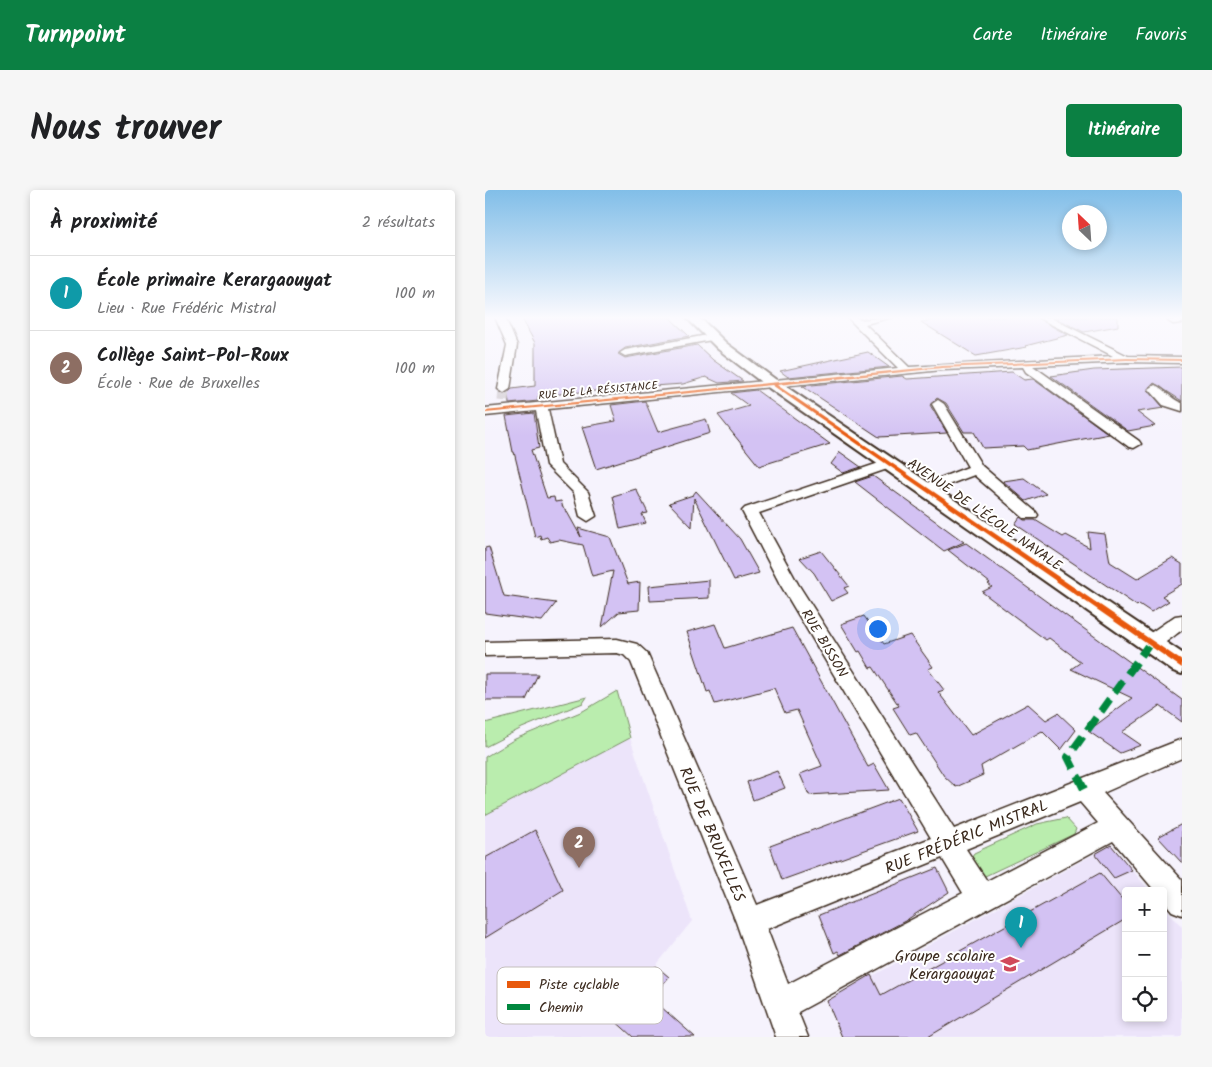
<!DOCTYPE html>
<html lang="fr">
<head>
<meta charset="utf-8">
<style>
  :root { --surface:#fff; --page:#f6f6f6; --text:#202124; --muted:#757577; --line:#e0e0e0; --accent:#0b8043 }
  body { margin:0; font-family:Kalam,sans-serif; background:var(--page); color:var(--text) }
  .controls { position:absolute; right:15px; bottom:15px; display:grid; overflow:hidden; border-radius:5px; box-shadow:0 2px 8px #0003 }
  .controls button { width:45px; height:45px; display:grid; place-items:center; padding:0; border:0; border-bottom:1px solid var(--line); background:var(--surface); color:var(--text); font:25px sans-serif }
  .compass { position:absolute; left:577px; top:15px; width:45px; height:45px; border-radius:50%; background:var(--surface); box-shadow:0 2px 8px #0003; rotate:335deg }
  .you { position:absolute; left:392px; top:438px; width:18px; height:18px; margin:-12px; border:4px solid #fff; border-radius:50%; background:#1a73e8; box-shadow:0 0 0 8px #1a73e833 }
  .badge { display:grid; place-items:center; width:32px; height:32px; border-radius:50%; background:var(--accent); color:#fff; font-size:16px; font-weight:700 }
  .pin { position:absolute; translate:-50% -41px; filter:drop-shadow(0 1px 2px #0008) }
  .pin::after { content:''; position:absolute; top:26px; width:18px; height:15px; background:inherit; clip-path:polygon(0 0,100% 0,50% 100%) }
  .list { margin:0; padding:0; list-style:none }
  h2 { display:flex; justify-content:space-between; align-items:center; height:65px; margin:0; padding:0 20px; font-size:21px }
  h2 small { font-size:16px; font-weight:400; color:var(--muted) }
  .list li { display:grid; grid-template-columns:32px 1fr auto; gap:15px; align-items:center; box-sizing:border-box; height:75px; padding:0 20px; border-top:1px solid var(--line) }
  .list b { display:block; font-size:19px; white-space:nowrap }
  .list p { margin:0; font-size:16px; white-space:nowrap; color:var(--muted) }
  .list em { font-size:16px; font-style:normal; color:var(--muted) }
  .icon { flex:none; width:28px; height:28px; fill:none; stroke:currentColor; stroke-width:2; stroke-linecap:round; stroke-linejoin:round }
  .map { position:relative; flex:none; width:697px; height:847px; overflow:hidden; border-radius:5px }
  header { display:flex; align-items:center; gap:30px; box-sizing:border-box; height:70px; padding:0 25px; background:var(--accent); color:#fff }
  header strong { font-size:24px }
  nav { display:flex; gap:28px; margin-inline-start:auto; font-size:18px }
  .intro { display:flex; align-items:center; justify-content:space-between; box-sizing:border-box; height:120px; padding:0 30px }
  h1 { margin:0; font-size:35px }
  .button { padding:12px 22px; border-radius:5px; background:var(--accent); color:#fff; font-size:18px; font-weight:700 }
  main { display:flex; gap:30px; padding:0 30px }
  aside { flex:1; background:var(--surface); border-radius:5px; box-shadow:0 2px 8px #0003 }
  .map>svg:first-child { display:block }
  .built { fill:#ece4fa }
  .green { fill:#baedae; stroke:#7a8c66 }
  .building { fill:#d3c2f3; stroke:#3b2a1e }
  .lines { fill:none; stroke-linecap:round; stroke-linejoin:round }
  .minor-tunnel { stroke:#d1cbd0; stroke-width:11; stroke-dasharray:11 5.5; stroke-linecap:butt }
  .minor-casing { stroke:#3b2a1e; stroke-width:3 }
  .tertiary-casing { stroke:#3b2a1e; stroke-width:4 }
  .minor { fill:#fff; fill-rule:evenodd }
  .tertiary { fill:#fff; fill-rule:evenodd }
  .quiet { stroke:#00873e; stroke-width:8; stroke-dasharray:15 8; stroke-linecap:butt }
  .cycleway-casing { stroke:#fff; stroke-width:3 }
  .cycleway { fill:#e8590c; fill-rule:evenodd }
  .labels { text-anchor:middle; stroke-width:4; stroke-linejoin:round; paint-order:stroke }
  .far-street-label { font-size:11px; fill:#3b2a1e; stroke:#fff }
  .street-label { font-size:14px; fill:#3b2a1e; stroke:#fff }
  .near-street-label { font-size:16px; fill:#3b2a1e; stroke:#fff }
  .near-poi-label { font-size:16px; fill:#3b2a1e; stroke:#fff; text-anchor:end }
  .key { fill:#fff; stroke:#c4bfbc; stroke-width:1 }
  .key-label { font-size:14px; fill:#3b2a1e }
</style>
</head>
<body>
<header>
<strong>Turnpoint</strong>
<nav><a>Carte</a><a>Itinéraire</a><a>Favoris</a></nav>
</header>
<div class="intro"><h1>Nous trouver</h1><a class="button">Itinéraire</a></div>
<main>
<aside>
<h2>À proximité<small>2 résultats</small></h2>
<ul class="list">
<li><span class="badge" style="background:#0f9aa8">1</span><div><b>École primaire Kerargaouyat</b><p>Lieu · Rue Frédéric Mistral</p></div><em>100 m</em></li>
<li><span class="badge" style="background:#8d6e63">2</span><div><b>Collège Saint-Pol-Roux</b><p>École · Rue de Bruxelles</p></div><em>100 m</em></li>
</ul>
</aside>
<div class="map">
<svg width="697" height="847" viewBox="0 0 697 847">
  <rect width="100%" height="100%" fill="#f6f3fd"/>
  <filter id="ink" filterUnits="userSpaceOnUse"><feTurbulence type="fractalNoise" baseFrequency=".02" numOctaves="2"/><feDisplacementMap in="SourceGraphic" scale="10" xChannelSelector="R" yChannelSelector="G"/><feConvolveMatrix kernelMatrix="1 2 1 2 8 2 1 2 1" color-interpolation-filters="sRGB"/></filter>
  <g filter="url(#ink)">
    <path class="built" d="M145 548 207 731 128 829 145 847H0V625Z
      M626 655 665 701H641V828H678V715L697 737V847H357L342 811Z"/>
    <path class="green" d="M132 501 145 548 0 625V567L30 549 98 521Z
      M102 507 98 513 37 538 0 557V533Z
      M581 628 591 639 589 644 500 686 495 685 485 669 489 663 552 634Z"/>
    <path class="building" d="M36 127H184L204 146 140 158 133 164 140 168 212 155 228 170 258 191 234 193 221 187 198 194 153 197 155 201 123 204 122 200 96 202 53 206V211L24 214 23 203 27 199 50 196V153Z
      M469 127H550L583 145 540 156 542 157 491 166 436 132Z
      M568 127H633V136L599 142Z
      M383 162 404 177 303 187 295 181Z
      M697 177V211L669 193 663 200 679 218 652 222 670 236 643 241 566 186 609 180Z
      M527 182 539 190 548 189 624 244 542 260 538 256 498 258 489 242H479L461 213 452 208 445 215 462 243 394 247 317 196 417 186 422 189Z
      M271 200 345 254 274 276 233 225 264 216 246 203Z
      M160 211 173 242 221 229 225 243 111 279 97 237 131 231 126 215Z
      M49 223 54 258 46 260 62 308 69 307 70 312 76 311 78 318 81 320 96 347 93 338 125 347 143 394 155 392 154 420 134 422 117 437 128 381 107 386 98 355 74 350 65 352 62 347 56 349 55 345 50 347 29 262H28L21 226Z
      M355 262 376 277 358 283 346 274Z
      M388 286 453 333 479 352 459 361 370 292Z
      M539 288 561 304 541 311 518 291Z
      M151 299 163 323 157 324 161 333 135 339 128 306Z
      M211 301 255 349 274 383 249 390 209 308 207 337 184 313 208 305Z
      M535 327 539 330H550L578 347 581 345 605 358 603 342 620 344 625 372 652 389 687 368 697 374V394L677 406 684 411 666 422 654 414 652 416 530 334Z
      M481 353 697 510V532L675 516 637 542 656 555 635 563 603 541 647 508 586 479 596 472 564 448 561 450 497 402 507 397 503 394 505 393 463 360Z
      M4 357 19 406 71 413 57 431 0 423V358Z
      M336 361 364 396 359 398 363 403 346 411 329 383 315 368Z
      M224 390V408L165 411 164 396Z
      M379 426 399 454 425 445 448 477 443 479 459 500 453 502 486 545 543 514 561 530 573 523 591 540 576 560 557 541 496 576 498 585 471 597 459 586 431 543 425 545 408 518 414 516 388 477 385 478 375 461 373 462 356 434Z
      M230 434 240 458 307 438 383 577 389 574 404 600 324 605 315 584 337 576 312 520 300 523 289 498 230 514 225 501 222 502 202 442Z
      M0 484H53L41 510H0Z
      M292 581 300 598 268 610 262 592Z
      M414 608 433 641 297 690 285 656Z
      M697 634V673L673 647Z
      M50 640 78 700 0 748V668Z
      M626 655 647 680 629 688 610 664Z
      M452 678 464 702 420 731 355 765 353 761 349 763 334 725Z
      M615 683 641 714V729L443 847H357L342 811 386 785 396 805Z
      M171 776 184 787 166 808 210 847H148L128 829Z"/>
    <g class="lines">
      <path class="minor-tunnel" d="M18 211 19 199"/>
      <g class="minor-casing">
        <path id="minor" d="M10 127H20L32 155 25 199 19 203 13 199 22 155Z
          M362 127H372L375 130 408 127 380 134 424 177 628 166 552 127H564L643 166 697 167V173L642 172 548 176 654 251 656 254 649 258 644 257 541 182 538 177 457 180 63 219 75 274 103 302 111 326 103 331 95 326 89 303 61 275 51 221 0 226V218L413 178Z
          M697 127V133L688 134 683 131Z
          M228 144 232 145V149L140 166 135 163 140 160Z
          M670 195C680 199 685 209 697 213V221L678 215 664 199Z
          M453 210 459 214 497 276 551 322 553 325 551 328H539L489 285 447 301H437L435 298 437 295 483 277 447 214Z
          M406 269 413 273 411 276 274 323 313 394 469 639 697 549V568L618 603 697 690V725L687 721 678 710V701H670L628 651 313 822 323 847H291L251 732 146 472 139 465 132 463 0 466V452L132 449 152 454 162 463 272 715 446 648 295 394 257 321 260 318ZM595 612 613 633 502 691 481 659ZM457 668 478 703 303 794 282 739Z
          M697 425V440C685 448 673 462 658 458L655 453 658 448 690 426Z"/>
      </g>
      <g class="tertiary-casing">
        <path id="tertiary" d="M201 127H214L241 153 294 192 697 463V484L688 481 284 198 233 159Z"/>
      </g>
      <use href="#minor" class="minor"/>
      <use href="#tertiary" class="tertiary"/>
      <path class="quiet" d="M599 599 583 567 665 453"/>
      <g class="cycleway-casing">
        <path id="cycleway" d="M642 168 697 169V171L642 170 457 178 292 195 697 471V478L287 195 0 223V221L457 176Z"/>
      </g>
      <use href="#cycleway" class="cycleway"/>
    </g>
  </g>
  <linearGradient id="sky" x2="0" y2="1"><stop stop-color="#81bee8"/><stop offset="0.52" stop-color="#fbfafe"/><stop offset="1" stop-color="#fbfafe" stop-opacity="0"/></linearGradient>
  <rect width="697" height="246" fill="url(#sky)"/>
  <defs>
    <g id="school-bare" transform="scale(1.5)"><path d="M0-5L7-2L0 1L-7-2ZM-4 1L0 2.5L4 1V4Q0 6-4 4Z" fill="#d1495b" stroke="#fff" stroke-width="2.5" paint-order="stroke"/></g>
  </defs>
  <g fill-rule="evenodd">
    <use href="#school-bare" x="525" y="774"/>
  </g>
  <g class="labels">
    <g class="far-street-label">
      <text transform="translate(113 200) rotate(-5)" y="4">RUE DE LA RÉSISTANCE</text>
    </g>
    <g class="street-label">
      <text transform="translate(500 324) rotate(35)" y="5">AVENUE DE L'ÉCOLE NAVALE</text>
      <text transform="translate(340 453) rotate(59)" y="5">RUE BISSON</text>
    </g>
    <g class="near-street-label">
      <text transform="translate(228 644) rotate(67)" y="6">RUE DE BRUXELLES</text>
      <text transform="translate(481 646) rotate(-22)" y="6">RUE FRÉDÉRIC MISTRAL</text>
    </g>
    <g class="near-poi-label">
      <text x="510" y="771">Groupe scolaire<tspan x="510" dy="18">Kerargaouyat</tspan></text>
    </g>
  </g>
  <rect x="12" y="777" width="166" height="57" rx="8" class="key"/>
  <rect x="22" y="791" width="23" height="7" fill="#e8590c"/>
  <rect x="22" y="814" width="23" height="6" fill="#00873e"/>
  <g class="key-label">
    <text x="54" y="799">Piste cyclable</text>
    <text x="54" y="822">Chemin</text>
  </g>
</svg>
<div class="controls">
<button>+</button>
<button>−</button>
<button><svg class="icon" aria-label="locate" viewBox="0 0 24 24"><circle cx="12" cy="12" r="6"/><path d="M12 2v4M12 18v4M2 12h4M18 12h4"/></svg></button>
</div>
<svg class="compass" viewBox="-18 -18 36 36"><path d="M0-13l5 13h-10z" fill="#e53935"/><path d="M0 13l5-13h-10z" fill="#757577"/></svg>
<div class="you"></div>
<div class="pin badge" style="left:536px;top:758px;background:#0f9aa8">1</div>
<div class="pin badge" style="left:94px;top:678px;background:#8d6e63">2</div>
</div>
</main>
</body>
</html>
